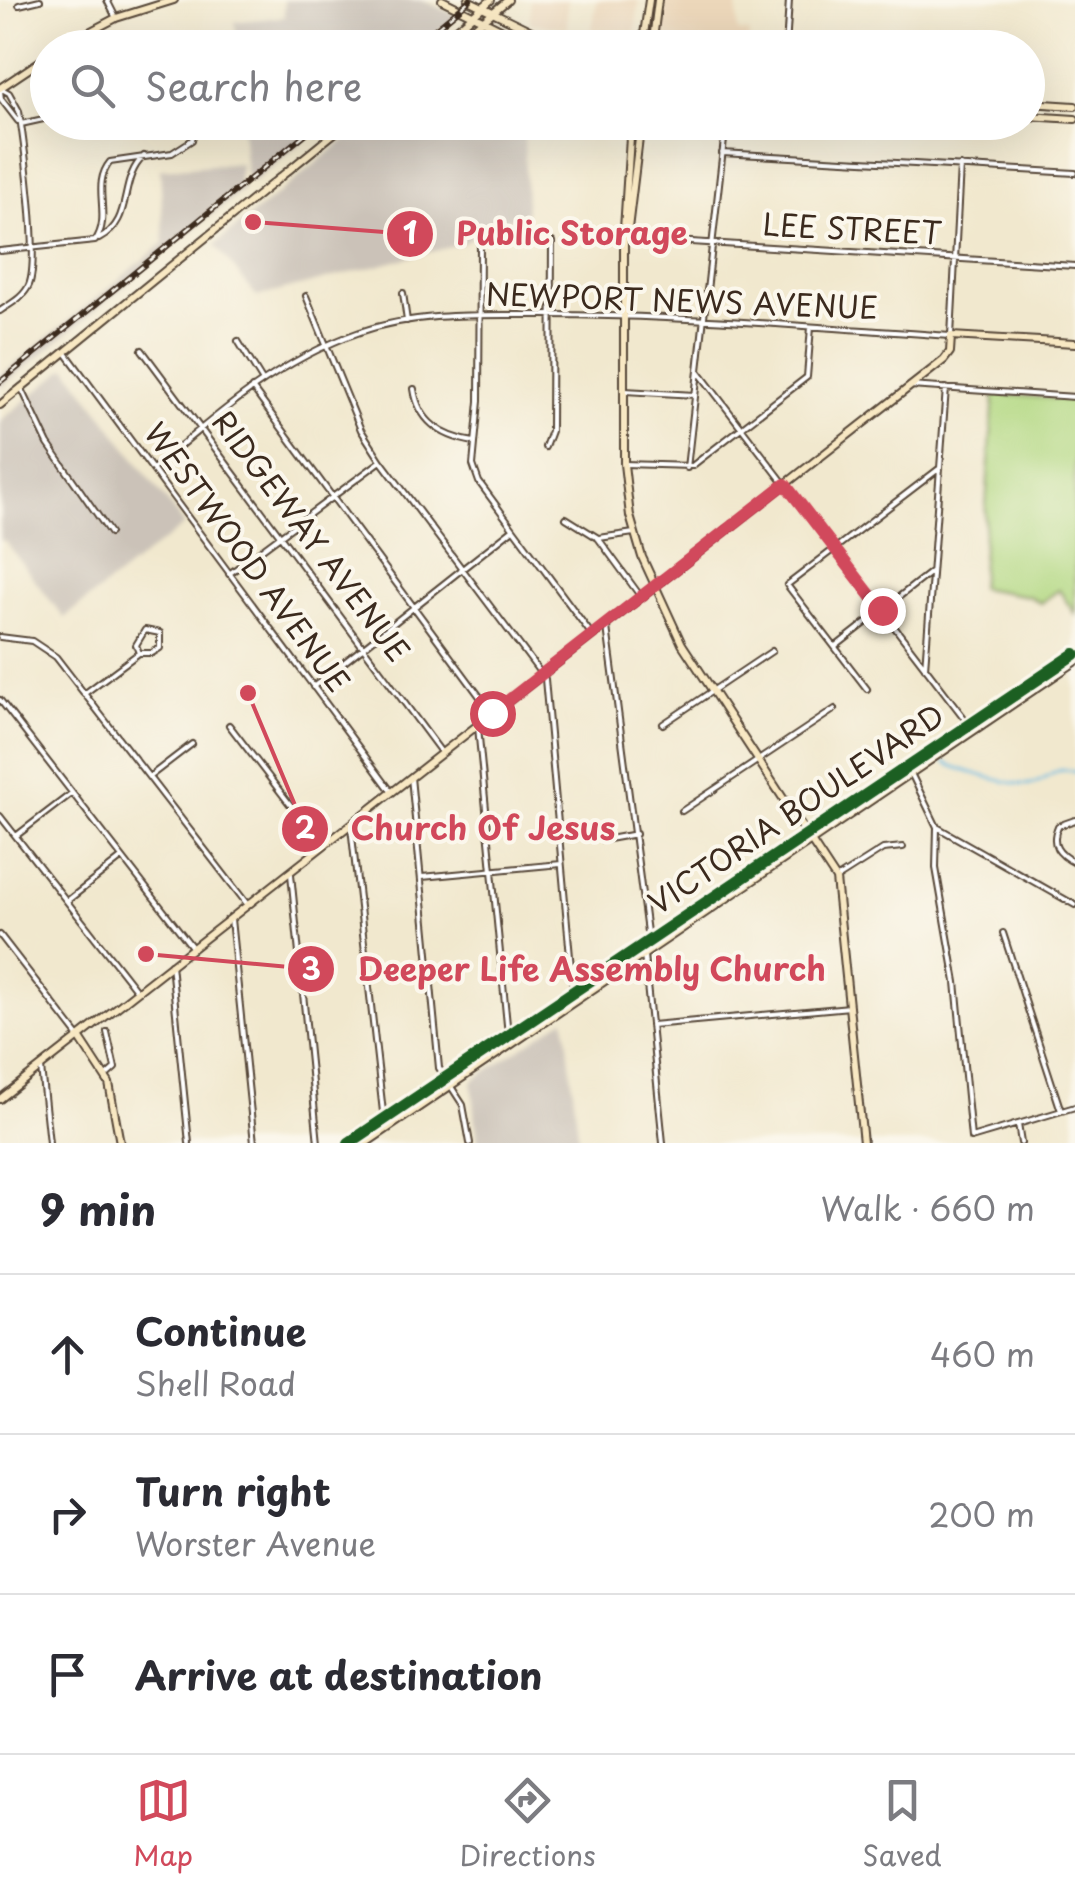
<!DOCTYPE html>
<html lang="en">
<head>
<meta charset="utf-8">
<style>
  :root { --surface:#fff; --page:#f2f2f3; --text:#2b2b33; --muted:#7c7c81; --line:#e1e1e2; --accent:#d1495b }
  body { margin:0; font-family:"Playpen Sans",sans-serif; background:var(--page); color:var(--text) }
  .stop { position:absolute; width:30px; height:30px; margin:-22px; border:8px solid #d1495b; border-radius:50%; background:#fff }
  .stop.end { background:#d1495b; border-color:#fff; box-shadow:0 2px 10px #0008 }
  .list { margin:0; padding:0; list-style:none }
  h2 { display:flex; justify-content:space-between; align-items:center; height:130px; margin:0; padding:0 40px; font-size:42px }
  h2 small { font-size:32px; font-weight:400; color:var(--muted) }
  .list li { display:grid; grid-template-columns:65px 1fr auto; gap:30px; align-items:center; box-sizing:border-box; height:160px; padding:0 40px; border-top:2px solid var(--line) }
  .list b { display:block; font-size:38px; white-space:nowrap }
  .list p { margin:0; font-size:32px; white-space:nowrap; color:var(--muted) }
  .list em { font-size:32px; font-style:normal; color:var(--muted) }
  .icon { flex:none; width:55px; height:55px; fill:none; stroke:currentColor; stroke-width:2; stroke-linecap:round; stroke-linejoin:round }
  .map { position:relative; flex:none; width:1075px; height:1143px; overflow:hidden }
  .search { position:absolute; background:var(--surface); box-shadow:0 10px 40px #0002; left:30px; right:30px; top:30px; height:110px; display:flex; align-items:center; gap:25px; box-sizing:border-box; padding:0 35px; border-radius:55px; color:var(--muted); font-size:38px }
  .sheet { height:610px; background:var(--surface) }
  nav { display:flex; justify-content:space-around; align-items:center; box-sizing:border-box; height:140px; border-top:2px solid var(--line); background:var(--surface); font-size:28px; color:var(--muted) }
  nav a { display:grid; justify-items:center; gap:5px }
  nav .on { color:var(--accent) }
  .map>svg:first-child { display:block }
  .built { fill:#ecd7ba }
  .industrial { fill:#cbc2b8 }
  .green { fill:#b2d882; stroke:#768150; stroke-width:2.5 }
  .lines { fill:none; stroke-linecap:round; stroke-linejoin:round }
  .stream { stroke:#67bbe3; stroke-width:2.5 }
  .street-casing { stroke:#564638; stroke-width:8 }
  .secondary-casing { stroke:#564638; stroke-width:10 }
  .street { stroke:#fff; stroke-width:4 }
  .secondary { stroke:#f8e8c3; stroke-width:6 }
  .rail-casing { stroke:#3b2a1e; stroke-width:6 }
  .rail { stroke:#fbf7ec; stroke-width:2.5; stroke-dasharray:8; stroke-linecap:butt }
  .cycleway-casing { stroke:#fbf7ec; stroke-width:19 }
  .cycleway { stroke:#1b5e20; stroke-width:12 }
  .route { stroke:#d1495b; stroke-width:12 }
  .labels { text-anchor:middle; stroke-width:8; stroke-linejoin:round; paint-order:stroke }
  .street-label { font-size:30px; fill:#3b2a1e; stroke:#fbf7ec }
  .leader { fill:none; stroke:#d1495b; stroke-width:4 }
  .callout-dot { fill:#d1495b; stroke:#fbf7ec; stroke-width:4 }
  .mark-label { font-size:30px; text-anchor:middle; font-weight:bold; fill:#fff }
  .callout-label { font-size:32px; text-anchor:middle; font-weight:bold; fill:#d1495b; stroke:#fbf7ec; stroke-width:8; stroke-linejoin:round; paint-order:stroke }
</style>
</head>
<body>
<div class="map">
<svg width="1075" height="1143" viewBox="0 0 1075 1143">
  <rect width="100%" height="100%" fill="#fbf7ec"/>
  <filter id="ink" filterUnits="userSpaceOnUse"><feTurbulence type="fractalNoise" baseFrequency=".01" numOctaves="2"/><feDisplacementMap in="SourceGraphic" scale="20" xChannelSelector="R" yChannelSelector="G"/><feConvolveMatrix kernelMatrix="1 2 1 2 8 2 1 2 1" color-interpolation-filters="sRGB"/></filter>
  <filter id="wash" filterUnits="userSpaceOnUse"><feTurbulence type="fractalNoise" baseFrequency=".0048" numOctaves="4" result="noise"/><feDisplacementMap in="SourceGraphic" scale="40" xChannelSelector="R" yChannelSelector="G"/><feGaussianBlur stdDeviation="2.25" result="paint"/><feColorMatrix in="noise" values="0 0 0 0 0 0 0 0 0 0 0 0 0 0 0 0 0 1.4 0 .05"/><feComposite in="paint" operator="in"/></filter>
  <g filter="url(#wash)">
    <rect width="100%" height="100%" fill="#f1e8ce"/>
    <path class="built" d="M530 0H567V29L530 23Z
      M597 0H639L633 47H589Z
      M665 0H737L738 32 749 33V47H680L681 41 661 38Z"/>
    <path class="industrial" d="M284 0H422L457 16 418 47H237L235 22 284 17Z
      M519 122 524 129 526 213 485 228 462 244 257 297 215 245 366 123Z
      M242 123H326L252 183 246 176Z
      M240 163 239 182 244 189 0 388V376L164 243 160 169Z
      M67 367 184 525 64 618 4 540 0 542V421Z
      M565 1018 579 1143H478L472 1081Z"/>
    <path class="green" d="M994 394 1075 400V614L1059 590 1040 603 1028 596 980 588Z"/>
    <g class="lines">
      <path class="stream" d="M945 762C957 770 1018 787 1031 784 1050 781 1054 764 1075 772"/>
    </g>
  </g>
  <g filter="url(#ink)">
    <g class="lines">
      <g class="street-casing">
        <path id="street" d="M107 0 116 18
          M19 5 40 0
          M786 48 789 0
          M0 90 1 99 18 121
          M21 124 48 118
          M722 153 1075 173
          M627 238 1075 266
          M99 239C135 220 117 181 144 156
          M480 242 479 401 473 465 479 482 592 635
          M0 251 95 241C113 216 90 186 110 162L172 153 192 140 196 122
          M403 293 407 321
          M306 296 361 430 381 461 545 679 573 990
          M0 311C10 304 24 297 29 285 40 258 24 143 19 111L9 93 0 88
          M238 341 262 380
          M142 350 441 752
          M66 353 391 791
          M698 371 968 723
          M910 386 1075 397
          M21 387 48 444 110 533
          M252 388 492 713
          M414 389C419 423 443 437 474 442
          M625 391 695 395
          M545 447 551 431 552 242
          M624 464 692 466 807 377 811 327
          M687 468 726 122
          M153 469C217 414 279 360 360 332 417 312 481 315 541 315 677 315 814 327 951 336L960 166
          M566 518 598 538 641 597
          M599 538 634 533
          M229 574 381 461
          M607 627 648 940 644 955 663 1143
          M0 637 32 641 56 657 247 904
          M835 647 932 571
          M925 668 946 388
          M313 687 513 529
          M867 689 787 585 940 468
          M84 694 139 653 136 645 145 630 160 633V648L152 653H139
          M0 700 192 947
          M663 724 772 651
          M229 725 322 846
          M478 727 508 1035
          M907 765 937 827 936 868 956 982 971 1138 1075 1107
          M149 777 192 744
          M411 777 439 1068 463 1105 470 1143
          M682 811 835 709
          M0 816 137 991
          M1075 820 1058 826C1050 845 1058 854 1075 863
          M351 827 385 1130
          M937 827 1075 905
          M16 836 72 793
          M603 840 636 834
          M291 874 318 1143
          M422 877 561 864
          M836 879 883 849 903 847
          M67 901 122 858
          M231 919 254 1143
          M1003 933 1061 1111
          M0 935 79 1037
          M171 964 189 1143
          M652 1025 850 1007
          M41 1068 49 1143
          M106 1076 115 1068 107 1032
          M1018 1124 1021 1143"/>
      </g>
      <g class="secondary-casing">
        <path id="secondary" d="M442 0 539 48
          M468 0 566 48
          M59 48 116 18 174 0
          M434 48 491 0
          M449 48 508 0
          M642 48 649 0
          M652 48 658 0
          M0 88 48 56
          M1028 103 1075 106
          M1028 116 1075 119
          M631 122 624 229V464L630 516 642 557 682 644 836 879 863 1143
          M627 237 641 122
          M0 405 348 122
          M79 1037 109 1083 120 1143
          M0 1099 944 360 950 352 951 336 1075 343
          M349 1143 1075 654
          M366 1143 1075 662"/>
      </g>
      <use href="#street" class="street"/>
      <use href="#secondary" class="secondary"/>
      <g class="rail-casing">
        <path id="rail" d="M412 48 470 0
          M0 382 320 122"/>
      </g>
      <use href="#rail" class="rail"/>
      <g class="cycleway-casing">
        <path id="cycleway" d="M349 1143 1075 654"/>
      </g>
      <use href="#cycleway" class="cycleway"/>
    </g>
  </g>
  <g class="lines" filter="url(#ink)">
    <path class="route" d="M492 713 785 484 882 610"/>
  </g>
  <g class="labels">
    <g class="street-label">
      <text transform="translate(852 230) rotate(3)" y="10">LEE STREET</text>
      <text transform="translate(682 302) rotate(2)" y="10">NEWPORT NEWS AVENUE</text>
      <text transform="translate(310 537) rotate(53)" y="10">RIDGEWAY AVENUE</text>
      <text transform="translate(246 558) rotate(54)" y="10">WESTWOOD AVENUE</text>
      <text transform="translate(797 810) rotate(-34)" y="10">VICTORIA BOULEVARD</text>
    </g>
  </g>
  <path class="leader" d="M253 222L410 234M248 693L305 829M146 954L311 969"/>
  <g class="callout-dot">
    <circle cx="253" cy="222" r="10"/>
    <circle cx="248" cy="693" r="10"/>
    <circle cx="146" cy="954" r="10"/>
    <circle cx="410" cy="234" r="25"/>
    <circle cx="305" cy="829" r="25"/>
    <circle cx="311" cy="969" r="25"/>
  </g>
  <g class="mark-label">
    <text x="410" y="244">1</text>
    <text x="305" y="839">2</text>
    <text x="311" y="980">3</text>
  </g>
  <g class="callout-label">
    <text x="572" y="245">Public Storage</text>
    <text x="483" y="840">Church Of Jesus</text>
    <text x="592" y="981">Deeper Life Assembly Church</text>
  </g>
</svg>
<div class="stop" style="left:492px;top:713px"></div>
<div class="stop end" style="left:882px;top:610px"></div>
<div class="search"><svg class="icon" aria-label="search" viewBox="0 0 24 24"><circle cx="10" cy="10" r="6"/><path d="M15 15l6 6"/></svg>Search here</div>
</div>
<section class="sheet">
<h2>9 min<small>Walk · 660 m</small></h2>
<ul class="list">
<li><svg class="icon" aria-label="ahead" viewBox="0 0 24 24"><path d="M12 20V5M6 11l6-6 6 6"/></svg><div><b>Continue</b><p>Shell Road</p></div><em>460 m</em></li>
<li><svg class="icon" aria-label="right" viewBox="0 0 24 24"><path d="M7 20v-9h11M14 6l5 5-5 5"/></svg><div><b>Turn right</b><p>Worster Avenue</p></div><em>200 m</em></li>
<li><svg class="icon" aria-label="arrive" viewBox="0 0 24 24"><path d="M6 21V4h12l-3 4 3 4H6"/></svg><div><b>Arrive at destination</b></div></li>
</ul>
</section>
<nav>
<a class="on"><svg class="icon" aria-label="map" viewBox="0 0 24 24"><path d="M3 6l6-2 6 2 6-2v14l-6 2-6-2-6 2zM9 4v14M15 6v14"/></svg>Map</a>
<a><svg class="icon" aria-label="directions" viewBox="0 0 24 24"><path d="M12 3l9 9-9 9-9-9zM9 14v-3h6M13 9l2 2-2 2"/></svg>Directions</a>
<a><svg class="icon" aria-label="saved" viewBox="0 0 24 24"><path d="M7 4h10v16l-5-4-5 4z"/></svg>Saved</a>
</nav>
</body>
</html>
